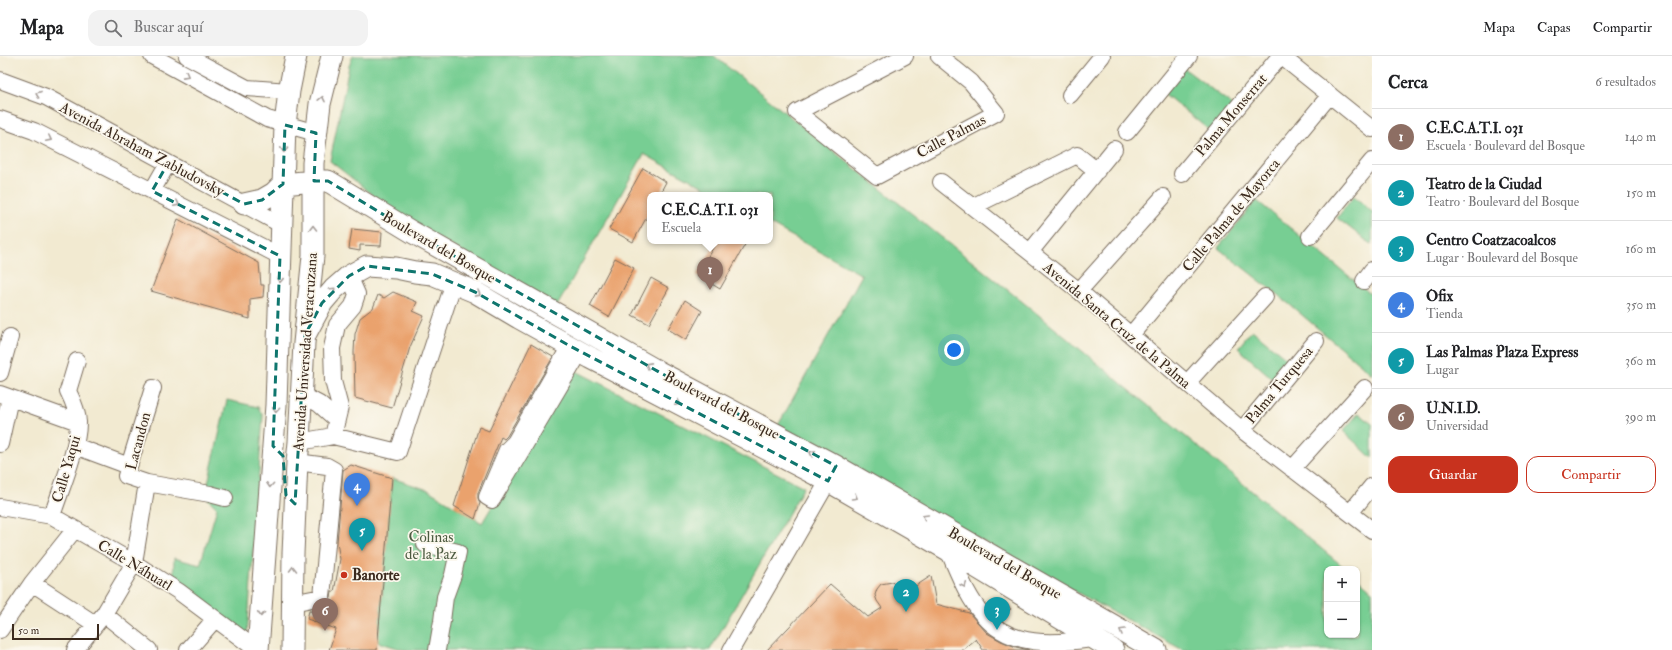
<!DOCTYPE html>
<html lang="es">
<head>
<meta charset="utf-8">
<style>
  :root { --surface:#fff; --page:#f2f2f2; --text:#202124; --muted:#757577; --line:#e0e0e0; --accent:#c8321e }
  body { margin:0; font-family:"IM FELL Double Pica",serif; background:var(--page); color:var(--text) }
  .controls { position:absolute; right:12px; bottom:12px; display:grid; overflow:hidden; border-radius:8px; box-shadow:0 1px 3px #0004 }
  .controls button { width:36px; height:36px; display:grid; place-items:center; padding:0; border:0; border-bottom:1px solid var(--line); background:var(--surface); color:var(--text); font:20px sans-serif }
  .scale { position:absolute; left:12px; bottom:10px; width:87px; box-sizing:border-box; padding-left:4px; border:2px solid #3b2a1e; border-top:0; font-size:11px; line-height:14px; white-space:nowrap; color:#3b2a1e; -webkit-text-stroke:3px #fbf7ec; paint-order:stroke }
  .you { position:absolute; left:954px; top:294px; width:14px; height:14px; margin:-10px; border:3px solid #fff; border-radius:50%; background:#1a73e8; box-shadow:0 0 0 6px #1a73e833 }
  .badge { display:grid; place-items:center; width:26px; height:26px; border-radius:50%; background:var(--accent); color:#fff; font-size:13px; font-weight:700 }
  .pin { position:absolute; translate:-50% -33px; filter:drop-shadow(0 1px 2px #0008) }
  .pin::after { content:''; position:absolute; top:21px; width:14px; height:12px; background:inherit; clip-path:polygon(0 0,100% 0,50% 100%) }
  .popup { position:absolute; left:647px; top:136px; width:126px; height:52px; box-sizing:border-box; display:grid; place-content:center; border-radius:8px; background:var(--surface); filter:drop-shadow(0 1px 3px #0005); font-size:13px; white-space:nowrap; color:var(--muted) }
  .popup b { font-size:15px; color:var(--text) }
  .popup::after { content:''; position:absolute; left:50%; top:100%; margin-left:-8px; border:8px solid transparent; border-top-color:var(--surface) }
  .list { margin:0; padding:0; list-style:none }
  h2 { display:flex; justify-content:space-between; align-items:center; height:52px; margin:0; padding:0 16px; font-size:17px }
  h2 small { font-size:13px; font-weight:400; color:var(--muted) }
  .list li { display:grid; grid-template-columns:26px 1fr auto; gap:12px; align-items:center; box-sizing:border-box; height:56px; padding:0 16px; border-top:1px solid var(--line) }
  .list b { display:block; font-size:15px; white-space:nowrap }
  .list p { margin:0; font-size:13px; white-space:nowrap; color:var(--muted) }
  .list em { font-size:13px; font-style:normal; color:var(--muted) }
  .actions { display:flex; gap:8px; padding:12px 16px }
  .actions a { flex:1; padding:9px 0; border:1px solid var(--accent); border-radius:12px; text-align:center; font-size:14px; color:var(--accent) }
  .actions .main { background:var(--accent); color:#fff }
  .icon { flex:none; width:22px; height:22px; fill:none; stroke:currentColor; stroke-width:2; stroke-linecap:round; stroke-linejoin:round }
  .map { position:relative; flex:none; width:1372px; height:594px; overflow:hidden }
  header { display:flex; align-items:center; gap:24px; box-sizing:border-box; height:56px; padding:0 20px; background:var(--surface); border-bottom:1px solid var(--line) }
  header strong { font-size:19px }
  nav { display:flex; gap:22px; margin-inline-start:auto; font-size:14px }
  .search { width:280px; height:36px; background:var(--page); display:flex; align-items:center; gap:10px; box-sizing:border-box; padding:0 14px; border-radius:12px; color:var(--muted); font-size:15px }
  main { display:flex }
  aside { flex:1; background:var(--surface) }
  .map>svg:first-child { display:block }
  .green { fill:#77ce93; stroke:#597c58 }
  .building { fill:#eaa26d }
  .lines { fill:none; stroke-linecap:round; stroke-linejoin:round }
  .minor-casing { stroke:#7b6d5d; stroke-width:18 }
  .major-casing { stroke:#7b6d5d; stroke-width:23 }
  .minor { stroke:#fff; stroke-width:16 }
  .major { stroke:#fff; stroke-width:21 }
  .oneway { stroke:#a79f9a }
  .marked { fill:none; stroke:#0f766e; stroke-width:3; stroke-dasharray:8 5; stroke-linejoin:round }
  .poi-dot { fill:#c8321e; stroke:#fbf7ec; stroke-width:1.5 }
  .labels { text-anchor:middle; stroke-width:3.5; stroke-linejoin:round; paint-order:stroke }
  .street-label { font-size:15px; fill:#3b2a1e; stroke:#fbf7ec }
  .park-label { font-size:15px; fill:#4d5b41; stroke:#fbf7ec }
  .poi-label { font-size:15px; font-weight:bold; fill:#3b2a1e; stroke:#fbf7ec; text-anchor:start }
</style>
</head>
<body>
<header>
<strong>Mapa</strong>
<div class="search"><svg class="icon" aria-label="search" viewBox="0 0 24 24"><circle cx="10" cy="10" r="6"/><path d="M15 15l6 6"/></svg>Buscar aquí</div>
<nav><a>Mapa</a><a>Capas</a><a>Compartir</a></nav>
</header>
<main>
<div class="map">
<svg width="1372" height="594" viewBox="0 0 1372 594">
  <rect width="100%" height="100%" fill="#fbf7ec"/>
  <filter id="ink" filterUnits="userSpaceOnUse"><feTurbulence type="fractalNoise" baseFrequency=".025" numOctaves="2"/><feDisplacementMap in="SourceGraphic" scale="8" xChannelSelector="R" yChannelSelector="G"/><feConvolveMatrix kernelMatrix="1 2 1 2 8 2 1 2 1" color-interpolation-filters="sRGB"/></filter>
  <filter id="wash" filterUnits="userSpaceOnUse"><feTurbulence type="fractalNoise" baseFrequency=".012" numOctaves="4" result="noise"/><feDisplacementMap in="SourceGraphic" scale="16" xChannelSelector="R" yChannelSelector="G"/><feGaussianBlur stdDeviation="0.9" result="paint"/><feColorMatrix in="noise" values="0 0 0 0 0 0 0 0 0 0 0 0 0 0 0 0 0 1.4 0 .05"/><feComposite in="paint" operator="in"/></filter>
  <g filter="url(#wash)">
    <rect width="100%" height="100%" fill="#f2ead1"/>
    <path class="green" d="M353 0H714L1029 251 1346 513H1327V579H1357V522L1372 535V594H1183L776 373 862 219 770 168V139H718L644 98 557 250 402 162 330 105 349 10Z
      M1181 10 1238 53 1215 79 1161 35Z
      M1354 140 1372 156V189L1337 162Z
      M1256 144 1372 239V318L1283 243 1218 192Z
      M1252 274 1290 305 1274 324 1238 292Z
      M574 314 804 431 710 594H404L378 586 392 422 428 434 482 467Z
      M227 344 258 351 263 360 247 580 173 534 174 502 200 509 217 452 205 440Z
      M1359 357 1372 368V402L1343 375Z"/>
    <g id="blocks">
      <path class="building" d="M643 112 666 126 659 139H650V155L633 186 609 173Z
        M178 163 259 207 261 229H264L263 241 250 243V263L151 235Z
        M352 173 382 176 381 190 360 189V195L349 193Z
        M717 185H747L720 233 697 219Z
        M615 202 634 212 609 261 590 250Z
        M651 222 669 232 649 268 632 259Z
        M393 236 417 246 413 255 424 260 410 291 392 352 355 342 354 296 355 278 360 262 373 252 378 239 384 242Z
        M685 244 702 255 686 284 668 273Z
        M531 288 553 301 507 380 504 383 501 381 478 437V442L480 447 475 463 454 450 479 371 489 375Z
        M351 409 392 422 377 594H329L336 573 307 563 309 555 327 556V548L331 542 332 536H334L340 503 337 487 343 414Z
        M931 520 936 548 969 557 987 577 1001 585 1016 591 1029 594H983L976 583 963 594H767L830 528 868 561 882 552 877 545 875 539 877 533 881 528 892 526 905 537Z
        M1005 546 1011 553 1000 563 993 556Z"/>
    </g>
  </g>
  <g filter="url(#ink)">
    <use href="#blocks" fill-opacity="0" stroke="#7b6d5d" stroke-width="1"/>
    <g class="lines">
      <g class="minor-casing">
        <path id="minor" d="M152 0 267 63 316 77
          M187 0 247 32 289 35
          M905 0 797 56 877 120 996 57 971 26 939 0
          M1281 0 1372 73
          M0 24 46 41 282 169
          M1070 39 1102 0
          M0 63 34 75 280 200
          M1127 76 1189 0
          M1182 118 1280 0
          M941 126 1079 235 1242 374 1372 474
          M152 135 168 107
          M974 150 1077 99 1097 115
          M1310 180 1372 105
          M1030 196 1114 93
          M1364 225 1372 214
          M1079 235 1163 141
          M1131 279 1330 39
          M570 290 515 386 507 394 487 441 492 444 580 296
          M0 317 10 281
          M1187 327 1265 241
          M153 332 126 420 147 427 210 438 225 442
          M0 338 78 366
          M302 339 319 348 337 364
          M1242 374 1316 285
          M333 380 340 351 333 325 332 292 337 269 353 250 357 238 349 220
          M299 386 333 380 398 396 454 226
          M0 388 10 342
          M75 390 129 410
          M1292 413 1365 332
          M0 451 52 460 134 507 178 535 257 594
          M1350 457 1372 430
          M52 460C60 435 78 393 78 367 78 356 73 345 68 335L77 305
          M425 488 458 496 453 519 445 541 442 565 437 594
          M948 494C958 516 967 541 983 559 1010 592 1055 588 1092 583
          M32 527 95 568
          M292 547 322 541 334 414 327 410 297 406
          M104 558 149 594
          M0 574 32 527 75 473
          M75 594 104 558 134 507 147 427
          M188 594 215 563
          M731 594 834 415"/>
      </g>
      <g class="major-casing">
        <path id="major" d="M244 148 262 144 274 137 283 128 314 125H328L412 176 659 316 836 410 1156 594
          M305 279 322 247 334 233 349 220 367 210 396 212 415 216 432 218 475 236 519 262 591 302 828 425 948 494 1113 594
          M258 594 276 349 285 69 289 35 296 0
          M292 594 293 498 297 406 299 386 304 287 313 200V107L320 48 332 0"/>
      </g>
      <use href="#minor" class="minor"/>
      <use href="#major" class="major"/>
    </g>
    <defs><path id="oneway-chevron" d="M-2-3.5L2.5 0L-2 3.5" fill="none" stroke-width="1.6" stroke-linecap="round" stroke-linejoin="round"/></defs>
    <g class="oneway">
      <use href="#oneway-chevron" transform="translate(186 19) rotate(29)"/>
      <use href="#oneway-chevron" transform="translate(38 38) rotate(-160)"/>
      <use href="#oneway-chevron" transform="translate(322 43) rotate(-78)"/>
      <use href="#oneway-chevron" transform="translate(49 83) rotate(27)"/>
      <use href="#oneway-chevron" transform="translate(284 94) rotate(93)"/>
      <use href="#oneway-chevron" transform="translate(177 148) rotate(27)"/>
      <use href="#oneway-chevron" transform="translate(313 172) rotate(-90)"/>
      <use href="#oneway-chevron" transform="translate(280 224) rotate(92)"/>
      <use href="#oneway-chevron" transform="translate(333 234) rotate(-46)"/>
      <use href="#oneway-chevron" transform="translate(478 238) rotate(29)"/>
      <use href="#oneway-chevron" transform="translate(648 309) rotate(-151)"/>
      <use href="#oneway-chevron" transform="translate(678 347) rotate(27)"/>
      <use href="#oneway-chevron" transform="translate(276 354) rotate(94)"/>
      <use href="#oneway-chevron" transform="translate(812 397) rotate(-152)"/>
      <use href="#oneway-chevron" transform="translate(270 429) rotate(94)"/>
      <use href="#oneway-chevron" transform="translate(855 441) rotate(31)"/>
      <use href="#oneway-chevron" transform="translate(925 461) rotate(-150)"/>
      <use href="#oneway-chevron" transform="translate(293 513) rotate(-90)"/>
      <use href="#oneway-chevron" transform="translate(964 529) rotate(65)"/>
      <use href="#oneway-chevron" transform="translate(261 558) rotate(94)"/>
      <use href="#oneway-chevron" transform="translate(1122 575) rotate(-150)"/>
    </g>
  </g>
  <path class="marked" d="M285 69 316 77 314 125H328L412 176 659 316 836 410 828 425 570 290 475 236 432 218 367 210 349 220 322 247 305 279 295 448 286 439 283 400 273 390 280 200 152 135 168 107 244 148 262 144 283 128Z"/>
  <circle class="poi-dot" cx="344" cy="519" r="4"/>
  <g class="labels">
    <g class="street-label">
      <text transform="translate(1231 59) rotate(-50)" y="5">Palma Monserrat</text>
      <text transform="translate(951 80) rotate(-28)" y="5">Calle Palmas</text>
      <text transform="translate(142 93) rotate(28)" y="5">Avenida Abraham Zabludovsky</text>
      <text transform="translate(1231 159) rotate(-50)" y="5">Calle Palma de Mayorca</text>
      <text transform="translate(439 191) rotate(30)" y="5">Boulevard del Bosque</text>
      <text transform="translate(1117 269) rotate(40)" y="5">Avenida Santa Cruz de la Palma</text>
      <text transform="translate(305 296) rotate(-86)" y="5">Avenida Universidad Veracruzana</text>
      <text transform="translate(1279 329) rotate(-50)" y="5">Palma Turquesa</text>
      <text transform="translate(722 349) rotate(28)" y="5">Boulevard del Bosque</text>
      <text transform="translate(138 385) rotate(-75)" y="5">Lacandon</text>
      <text transform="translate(66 413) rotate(-74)" y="5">Calle Yaqui</text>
      <text transform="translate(1005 507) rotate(30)" y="5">Boulevard del Bosque</text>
      <text transform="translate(135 509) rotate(31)" y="5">Calle Náhuatl</text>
    </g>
    <g class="park-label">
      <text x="431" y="486">Colinas<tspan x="431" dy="17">de la Paz</tspan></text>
    </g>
    <g class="poi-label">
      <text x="352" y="524">Banorte</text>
    </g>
  </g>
</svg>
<div class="controls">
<button>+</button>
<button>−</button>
</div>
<div class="scale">50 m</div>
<div class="you"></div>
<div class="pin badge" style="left:710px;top:234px;background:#8d6e63">1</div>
<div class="popup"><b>C.E.C.A.T.I. 031</b>Escuela</div>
<div class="pin badge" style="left:906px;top:556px;background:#0f9aa8">2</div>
<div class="pin badge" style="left:997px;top:574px;background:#0f9aa8">3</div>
<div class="pin badge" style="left:357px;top:450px;background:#3f7fe0">4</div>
<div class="pin badge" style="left:362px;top:495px;background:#0f9aa8">5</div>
<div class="pin badge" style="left:325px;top:575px;background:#8d6e63">6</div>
</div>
<aside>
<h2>Cerca<small>6 resultados</small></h2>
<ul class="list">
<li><span class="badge" style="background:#8d6e63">1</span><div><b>C.E.C.A.T.I. 031</b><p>Escuela · Boulevard del Bosque</p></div><em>140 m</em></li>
<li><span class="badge" style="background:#0f9aa8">2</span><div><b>Teatro de la Ciudad</b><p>Teatro · Boulevard del Bosque</p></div><em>150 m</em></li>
<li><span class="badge" style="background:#0f9aa8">3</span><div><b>Centro Coatzacoalcos</b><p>Lugar · Boulevard del Bosque</p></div><em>160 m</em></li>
<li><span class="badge" style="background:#3f7fe0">4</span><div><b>Ofix</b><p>Tienda</p></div><em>350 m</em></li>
<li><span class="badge" style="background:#0f9aa8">5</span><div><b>Las Palmas Plaza Express</b><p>Lugar</p></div><em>360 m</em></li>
<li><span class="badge" style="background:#8d6e63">6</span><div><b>U.N.I.D.</b><p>Universidad</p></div><em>390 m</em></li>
</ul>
<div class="actions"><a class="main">Guardar</a><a>Compartir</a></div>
</aside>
</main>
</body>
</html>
